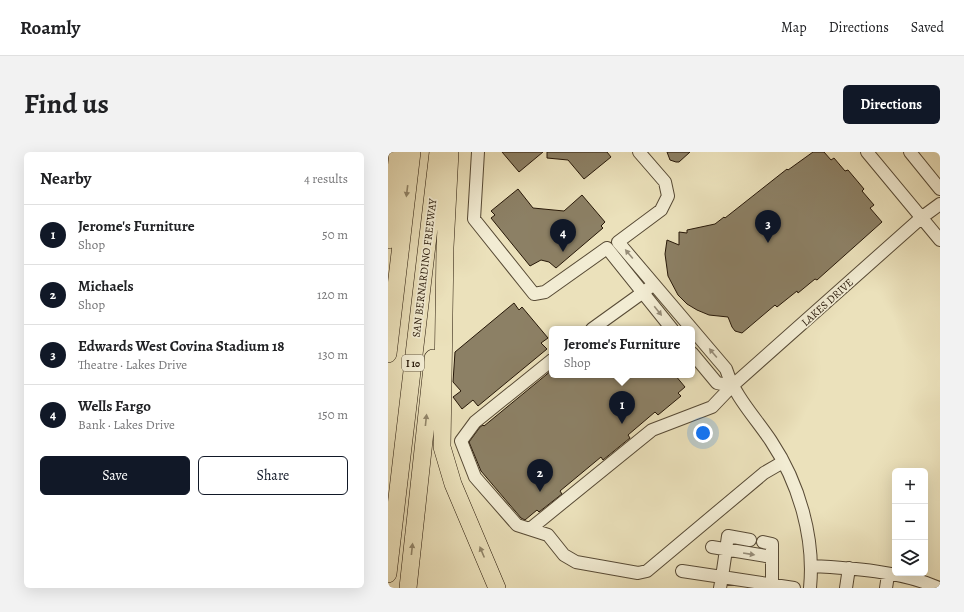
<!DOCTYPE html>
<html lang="en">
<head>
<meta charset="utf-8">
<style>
  :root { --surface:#fff; --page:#f2f2f2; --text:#202124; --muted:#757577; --line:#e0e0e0; --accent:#111827 }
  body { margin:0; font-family:Alegreya,serif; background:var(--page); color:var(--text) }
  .controls { position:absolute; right:12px; bottom:12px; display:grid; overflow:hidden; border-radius:6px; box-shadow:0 4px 16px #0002 }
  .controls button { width:36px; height:36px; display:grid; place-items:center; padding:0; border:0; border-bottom:1px solid var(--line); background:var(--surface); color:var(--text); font:20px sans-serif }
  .you { position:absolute; left:315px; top:281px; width:14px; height:14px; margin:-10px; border:3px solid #fff; border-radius:50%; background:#1a73e8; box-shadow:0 0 0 6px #1a73e833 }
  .badge { display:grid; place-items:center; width:26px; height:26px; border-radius:50%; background:var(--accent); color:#fff; font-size:13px; font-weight:700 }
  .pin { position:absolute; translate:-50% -33px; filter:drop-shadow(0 1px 2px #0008) }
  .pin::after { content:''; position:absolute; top:21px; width:14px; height:12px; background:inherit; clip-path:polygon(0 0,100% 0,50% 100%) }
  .popup { position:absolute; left:161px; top:174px; width:146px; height:52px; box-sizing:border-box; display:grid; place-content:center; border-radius:6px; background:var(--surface); filter:drop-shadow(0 1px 3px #0005); font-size:13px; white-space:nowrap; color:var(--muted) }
  .popup b { font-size:15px; color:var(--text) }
  .popup::after { content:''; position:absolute; left:50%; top:100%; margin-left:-8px; border:8px solid transparent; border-top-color:var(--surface) }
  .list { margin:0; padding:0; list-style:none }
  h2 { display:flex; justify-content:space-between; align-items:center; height:52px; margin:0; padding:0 16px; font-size:17px }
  h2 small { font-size:13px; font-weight:400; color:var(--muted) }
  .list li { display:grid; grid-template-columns:26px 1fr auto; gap:12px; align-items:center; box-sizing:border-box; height:60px; padding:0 16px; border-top:1px solid var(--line) }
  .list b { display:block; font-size:15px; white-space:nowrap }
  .list p { margin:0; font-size:13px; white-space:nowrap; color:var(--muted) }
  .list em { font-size:13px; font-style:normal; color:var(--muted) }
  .actions { display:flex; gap:8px; padding:12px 16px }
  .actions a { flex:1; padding:9px 0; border:1px solid var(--accent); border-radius:6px; text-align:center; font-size:14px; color:var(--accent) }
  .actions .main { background:var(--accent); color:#fff }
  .icon { flex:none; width:22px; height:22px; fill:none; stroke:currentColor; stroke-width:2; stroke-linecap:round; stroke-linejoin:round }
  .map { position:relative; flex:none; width:552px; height:436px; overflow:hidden; border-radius:6px }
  header { display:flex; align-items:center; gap:24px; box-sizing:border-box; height:56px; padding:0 20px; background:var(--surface); border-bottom:1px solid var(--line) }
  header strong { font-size:19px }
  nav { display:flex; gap:22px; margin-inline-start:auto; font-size:14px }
  .intro { display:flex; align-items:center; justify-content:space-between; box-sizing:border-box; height:96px; padding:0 24px }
  h1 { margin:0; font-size:28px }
  .button { padding:10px 18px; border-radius:6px; background:var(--accent); color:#fff; font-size:14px; font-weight:700 }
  main { display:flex; gap:24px; padding:0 24px }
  aside { flex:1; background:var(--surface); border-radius:6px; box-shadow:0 4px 16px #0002 }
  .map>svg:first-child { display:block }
  .building { fill:#8c8065; stroke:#261708 }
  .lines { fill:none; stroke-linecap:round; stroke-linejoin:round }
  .minor-casing { stroke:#574a35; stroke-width:14 }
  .highway-casing { stroke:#261708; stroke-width:18 }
  .minor { stroke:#f2ecd3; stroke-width:12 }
  .highway { stroke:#ebe1bb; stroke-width:17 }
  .oneway { fill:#92866a }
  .oneway2 { fill:#968c78 }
  .labels { text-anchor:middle; stroke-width:3.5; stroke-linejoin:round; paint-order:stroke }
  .shield { fill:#f2ecd3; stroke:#635745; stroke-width:1 }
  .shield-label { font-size:10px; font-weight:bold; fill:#261708 }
  .street-label { font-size:11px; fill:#261708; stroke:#f2ecd3 }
</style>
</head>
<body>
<header>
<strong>Roamly</strong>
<nav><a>Map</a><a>Directions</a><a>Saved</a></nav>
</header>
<div class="intro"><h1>Find us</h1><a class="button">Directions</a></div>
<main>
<aside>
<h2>Nearby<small>4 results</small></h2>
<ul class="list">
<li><span class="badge">1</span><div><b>Jerome's Furniture</b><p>Shop</p></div><em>50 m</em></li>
<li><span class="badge">2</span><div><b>Michaels</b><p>Shop</p></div><em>120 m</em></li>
<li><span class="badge">3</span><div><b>Edwards West Covina Stadium 18</b><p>Theatre · Lakes Drive</p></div><em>130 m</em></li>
<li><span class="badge">4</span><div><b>Wells Fargo</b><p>Bank · Lakes Drive</p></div><em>150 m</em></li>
</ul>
<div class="actions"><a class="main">Save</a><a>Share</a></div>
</aside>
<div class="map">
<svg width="552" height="436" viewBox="0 0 552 436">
  <rect width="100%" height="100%" fill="#ebe1bb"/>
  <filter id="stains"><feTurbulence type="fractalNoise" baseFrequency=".005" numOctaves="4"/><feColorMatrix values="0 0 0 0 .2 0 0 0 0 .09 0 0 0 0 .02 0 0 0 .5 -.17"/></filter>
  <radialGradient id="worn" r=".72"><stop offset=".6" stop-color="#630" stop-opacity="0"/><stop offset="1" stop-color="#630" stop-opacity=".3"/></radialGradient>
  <path class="building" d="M114 0H155L131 20Z
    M159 0H219L223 5 196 27 180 8 159 6Z
    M279 0H302L291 10H288L282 8Z
    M425 0H436L443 8 446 6 457 19 460 18 476 37 474 39 486 53 482 56 494 70 429 128 427 127 410 141 409 139 389 155 387 153 354 181 347 179 344 175 340 165 321 163 309 158 299 152 290 143 280 124 277 102 279 88 291 93V80L299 81V78L327 72 336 65 337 66 399 17 400 18Z
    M130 37 145 56 176 59 194 43 217 70 213 74 215 76 168 116 161 110 153 108 142 114 103 66 107 63 103 59Z
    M126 151 131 158 134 155 160 186 153 191 159 197 90 254 85 248 74 257 65 245 73 239 65 230 67 200Z
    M164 218V223H287L297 235 290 241 293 244 270 263 267 260 240 283 242 286 215 308 213 305 172 339 174 342 151 360 149 358 137 368 133 366 93 319 81 290 92 275 95 273 96 274Z"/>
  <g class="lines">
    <g class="minor-casing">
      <path id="minor" d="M90 0 86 67 146 142 157 140 219 96 284 177
        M251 0 277 30 280 44 273 58 230 90 338 217C347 245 367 265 383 289 411 331 427 386 422 436
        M479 0 552 88
        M522 0 552 37
        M204 177 261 136
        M304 201 329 231 344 234
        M164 208 87 270 73 289 87 325 129 373 160 383 176 403 188 410 250 421 259 419 376 321 395 310
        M142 377 264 278 324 255 344 234 533 66 552 52
        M375 390 384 392V436
        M324 395 384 405
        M423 414C463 416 513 419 551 436
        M294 419 334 425 340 384 362 388
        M332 436 334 425 406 436
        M458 436 461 416
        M498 436 500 423"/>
    </g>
    <g class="highway-casing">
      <path id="highway" d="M62 0 57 95 54 295 65 332 109 436
        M0 88 10 0
        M0 202 24 0
        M0 422 50 0
        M20 436 45 206"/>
    </g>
    <use href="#minor" class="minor"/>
    <use href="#highway" class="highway"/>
  </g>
  <defs><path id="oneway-solid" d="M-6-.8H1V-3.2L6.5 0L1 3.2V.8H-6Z"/></defs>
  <g class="oneway">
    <use href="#oneway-solid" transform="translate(19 39) rotate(97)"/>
    <use href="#oneway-solid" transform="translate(38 268) rotate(-84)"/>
    <use href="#oneway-solid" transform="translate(24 397) rotate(-84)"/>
    <use href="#oneway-solid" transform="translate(94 400) rotate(-113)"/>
  </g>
  <g class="oneway2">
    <use href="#oneway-solid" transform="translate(241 102) rotate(-130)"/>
    <use href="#oneway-solid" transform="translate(270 159) rotate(51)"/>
    <use href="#oneway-solid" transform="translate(325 201) rotate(-130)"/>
    <use href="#oneway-solid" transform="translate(361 402) rotate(9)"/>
  </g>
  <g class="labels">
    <rect class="shield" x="14" y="203" width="22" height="16" rx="3"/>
    <g class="shield-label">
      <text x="25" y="215">I 10</text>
    </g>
    <g class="street-label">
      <text transform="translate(36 116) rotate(-83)" y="4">SAN BERNARDINO FREEWAY</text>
      <text transform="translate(439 150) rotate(-42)" y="4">LAKES DRIVE</text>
    </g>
  </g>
  <rect width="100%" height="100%" filter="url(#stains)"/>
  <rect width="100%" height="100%" fill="url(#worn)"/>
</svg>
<div class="controls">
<button>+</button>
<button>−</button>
<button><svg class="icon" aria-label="layers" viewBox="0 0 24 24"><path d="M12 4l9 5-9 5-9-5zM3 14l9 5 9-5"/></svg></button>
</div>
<div class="you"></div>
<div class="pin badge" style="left:234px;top:272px">1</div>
<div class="popup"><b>Jerome's Furniture</b>Shop</div>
<div class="pin badge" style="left:152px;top:340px">2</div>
<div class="pin badge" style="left:380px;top:91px">3</div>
<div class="pin badge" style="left:175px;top:100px">4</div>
</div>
</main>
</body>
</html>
